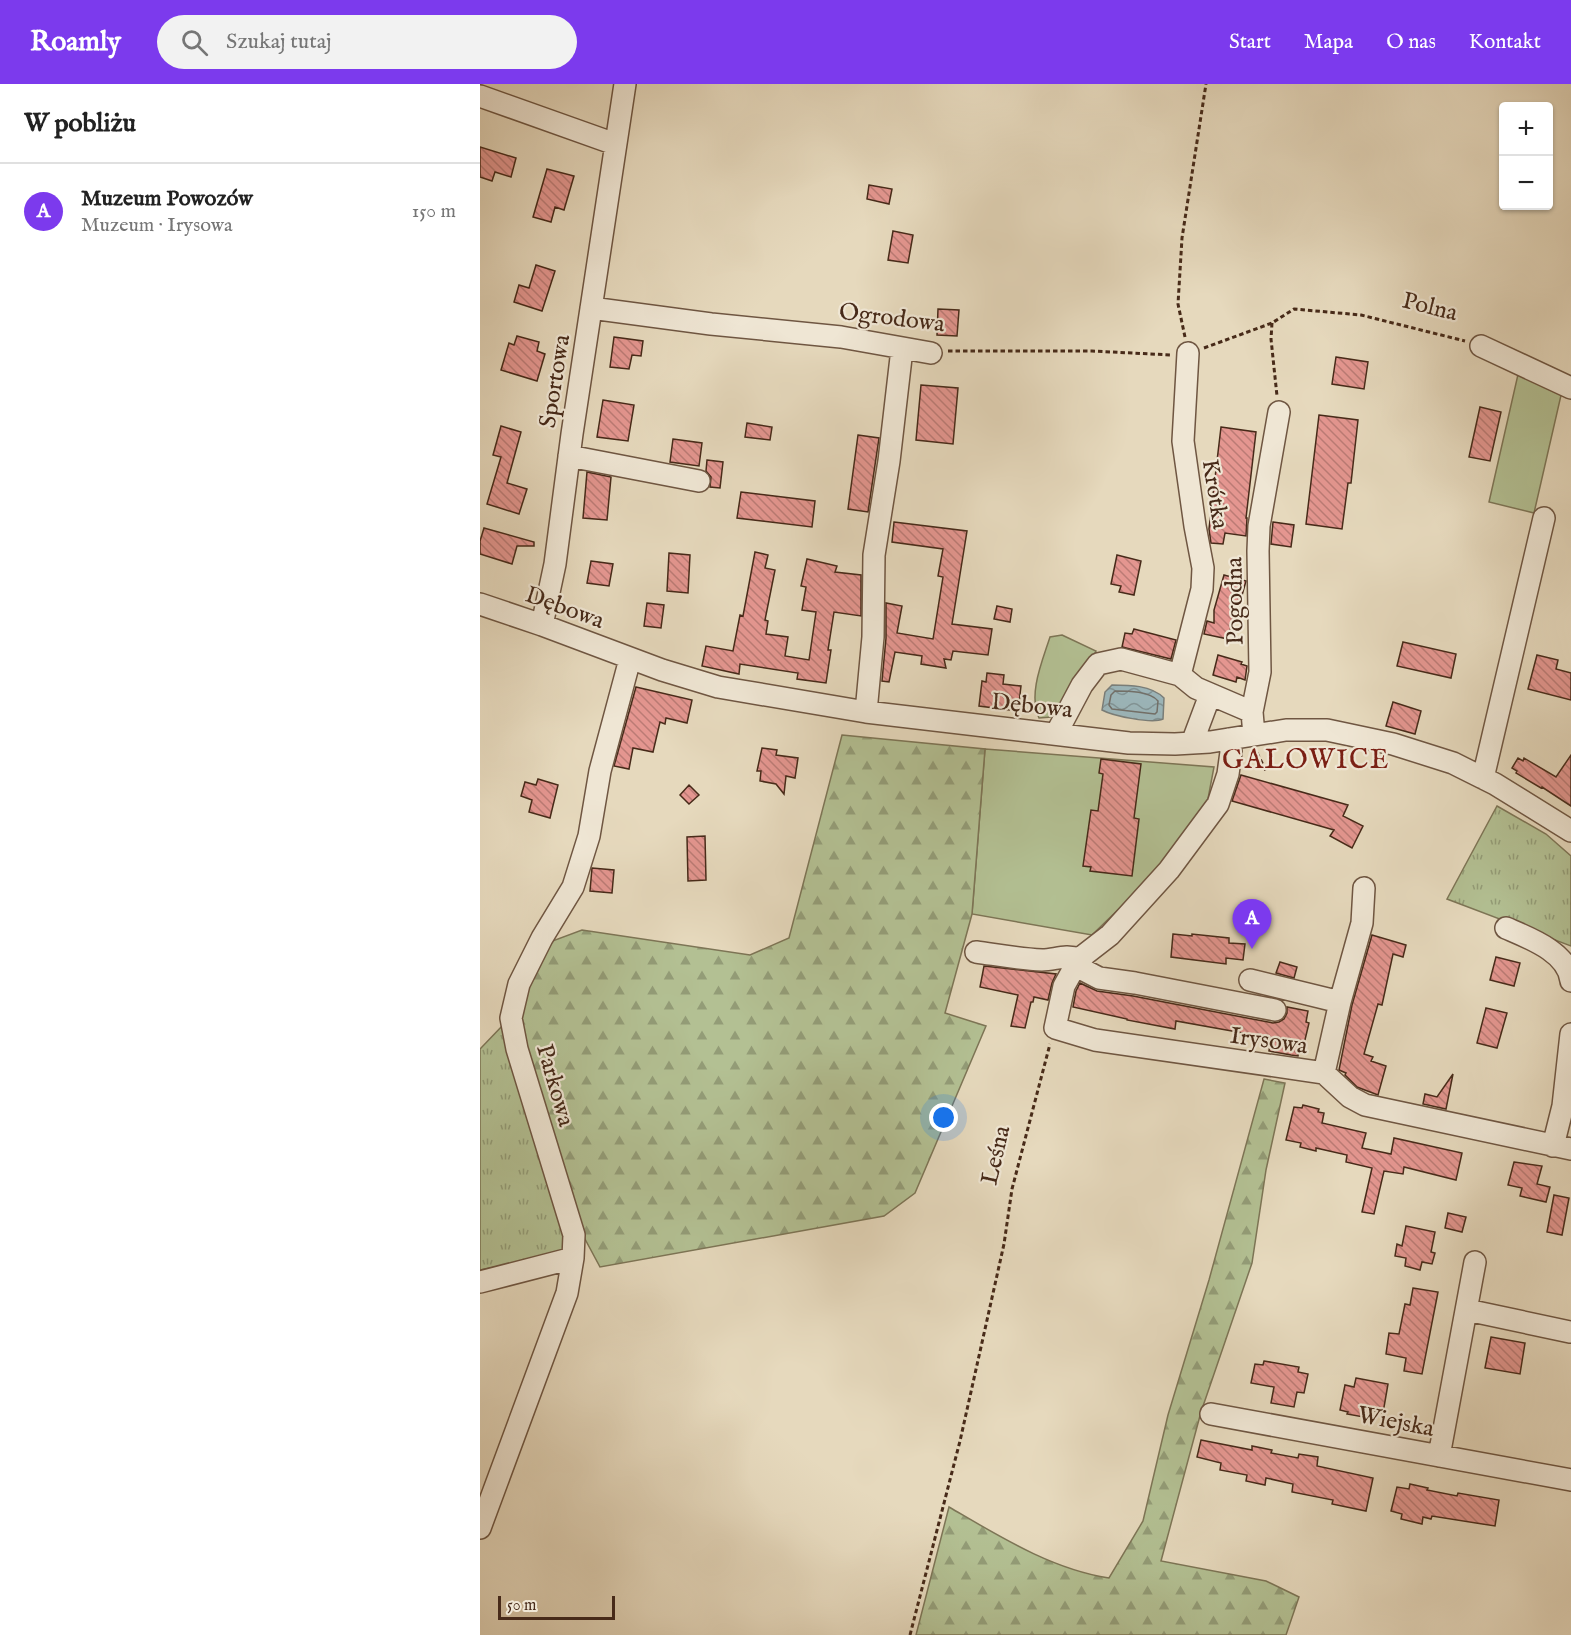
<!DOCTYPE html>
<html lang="pl">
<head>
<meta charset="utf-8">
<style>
  :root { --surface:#fff; --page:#f2f2f2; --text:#222; --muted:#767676; --line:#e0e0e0; --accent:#7c3aed }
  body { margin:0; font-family:"IM FELL English",serif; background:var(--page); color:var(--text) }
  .controls { position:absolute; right:18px; top:18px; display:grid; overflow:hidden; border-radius:6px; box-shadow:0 2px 4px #0004 }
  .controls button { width:54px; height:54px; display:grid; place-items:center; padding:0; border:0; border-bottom:2px solid var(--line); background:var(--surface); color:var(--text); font:30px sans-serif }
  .scale { position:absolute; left:18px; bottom:15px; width:117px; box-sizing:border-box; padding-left:6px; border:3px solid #472a19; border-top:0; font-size:16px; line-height:21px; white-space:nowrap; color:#472a19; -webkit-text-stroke:4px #efe6d4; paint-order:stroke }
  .you { position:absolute; left:464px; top:1034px; width:21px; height:21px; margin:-15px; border:4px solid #fff; border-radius:50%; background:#1a73e8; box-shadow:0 0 0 9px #1a73e833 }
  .badge { display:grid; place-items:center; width:39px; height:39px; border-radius:50%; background:var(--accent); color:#fff; font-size:20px; font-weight:700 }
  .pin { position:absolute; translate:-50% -50px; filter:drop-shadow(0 2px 3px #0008) }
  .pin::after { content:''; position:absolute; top:32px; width:21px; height:18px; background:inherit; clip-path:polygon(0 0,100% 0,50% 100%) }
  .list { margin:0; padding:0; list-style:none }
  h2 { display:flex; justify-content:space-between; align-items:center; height:78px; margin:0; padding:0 24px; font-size:26px }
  h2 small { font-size:20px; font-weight:400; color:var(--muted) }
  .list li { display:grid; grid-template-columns:39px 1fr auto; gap:18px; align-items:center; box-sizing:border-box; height:96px; padding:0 24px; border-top:2px solid var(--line) }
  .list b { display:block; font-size:22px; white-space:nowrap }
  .list p { margin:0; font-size:20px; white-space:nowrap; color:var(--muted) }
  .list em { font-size:20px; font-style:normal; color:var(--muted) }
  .icon { flex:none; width:33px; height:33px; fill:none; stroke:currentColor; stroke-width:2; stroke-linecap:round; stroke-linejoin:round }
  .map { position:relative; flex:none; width:1091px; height:1551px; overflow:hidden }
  header { display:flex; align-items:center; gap:36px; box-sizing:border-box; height:84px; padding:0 30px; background:var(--accent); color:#fff }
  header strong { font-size:28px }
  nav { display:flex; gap:33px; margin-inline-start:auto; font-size:21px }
  .search { width:420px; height:54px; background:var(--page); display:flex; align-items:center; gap:15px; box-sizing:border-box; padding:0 21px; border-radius:33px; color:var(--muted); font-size:22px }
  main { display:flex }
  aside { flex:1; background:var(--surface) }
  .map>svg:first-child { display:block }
  .grass { fill:#b3c093; stroke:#7d7556; stroke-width:1.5 }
  .forest { fill:url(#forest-firs); stroke:#7d7556; stroke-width:1.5 }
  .park { fill:url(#park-tufts); stroke:#7d7556; stroke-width:1.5 }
  .water { fill:url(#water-waves); stroke:#7a7f7b; stroke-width:1.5 }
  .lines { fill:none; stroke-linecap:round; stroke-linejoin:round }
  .shore { stroke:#72706a; stroke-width:1.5 }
  .building { fill:url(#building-back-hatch); stroke:#472a19; stroke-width:1.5 }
  .minor-casing { stroke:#6f5642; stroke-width:24 }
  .path { stroke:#472a19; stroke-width:3; stroke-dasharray:4.5 3; stroke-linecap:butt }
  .minor { stroke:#efe6d4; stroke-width:21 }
  .labels { text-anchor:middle; stroke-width:4.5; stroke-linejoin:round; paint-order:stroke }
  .street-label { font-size:24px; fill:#472a19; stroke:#efe6d4 }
  .quarter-label { font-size:27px; letter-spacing:1.5px; fill:#7a1f14; stroke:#efe6d4 }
</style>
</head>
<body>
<header>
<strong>Roamly</strong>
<div class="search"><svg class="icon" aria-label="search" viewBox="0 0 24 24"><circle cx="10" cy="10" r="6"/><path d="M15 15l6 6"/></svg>Szukaj tutaj</div>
<nav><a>Start</a><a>Mapa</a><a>O nas</a><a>Kontakt</a></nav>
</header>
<main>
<aside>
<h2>W pobliżu<small></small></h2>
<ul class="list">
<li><span class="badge">A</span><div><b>Muzeum Powozów</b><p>Muzeum · Irysowa</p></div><em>150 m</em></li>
</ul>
</aside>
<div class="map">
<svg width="1091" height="1551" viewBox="0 0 1091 1551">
  <defs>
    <pattern id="forest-firs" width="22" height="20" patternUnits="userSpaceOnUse" patternTransform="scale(1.5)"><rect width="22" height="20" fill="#b3c093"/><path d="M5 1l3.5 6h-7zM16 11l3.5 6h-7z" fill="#939c77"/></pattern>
    <pattern id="park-tufts" width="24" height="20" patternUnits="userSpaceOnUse" patternTransform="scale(1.5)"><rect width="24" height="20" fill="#b3c093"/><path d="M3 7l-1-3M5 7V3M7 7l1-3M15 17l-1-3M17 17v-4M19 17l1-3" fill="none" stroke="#939c77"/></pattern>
    <pattern id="water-waves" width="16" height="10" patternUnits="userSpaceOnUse" patternTransform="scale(1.5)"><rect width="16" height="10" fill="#9cb7bc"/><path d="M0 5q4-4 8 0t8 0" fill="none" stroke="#819598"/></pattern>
    <pattern id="building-back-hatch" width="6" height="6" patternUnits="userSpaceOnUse" patternTransform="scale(1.5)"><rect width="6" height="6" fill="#e49690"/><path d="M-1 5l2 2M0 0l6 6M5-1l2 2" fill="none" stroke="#bb7b75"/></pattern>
  </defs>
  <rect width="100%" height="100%" fill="#e6d9bd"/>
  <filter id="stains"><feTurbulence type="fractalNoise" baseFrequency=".00333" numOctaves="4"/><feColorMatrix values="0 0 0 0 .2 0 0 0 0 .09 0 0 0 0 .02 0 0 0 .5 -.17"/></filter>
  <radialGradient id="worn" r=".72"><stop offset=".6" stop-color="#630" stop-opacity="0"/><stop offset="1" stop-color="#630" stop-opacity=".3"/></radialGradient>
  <path class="grass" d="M1039 286 1082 307 1054 429 1009 418Z
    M582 551 616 567 609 581 572 633 559 634C548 610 562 578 570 553Z
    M505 665 734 683 727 720 683 782 612 851 492 830Z"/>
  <path class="forest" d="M362 651 505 665 492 830 465 929 506 942 435 1109 404 1132 120 1183 98 1142 37 930 67 859 102 846 270 871 309 854Z
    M784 995 805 999 786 1086 772 1179 721 1328 681 1477 786 1497 819 1513 806 1551H436L469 1423C519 1452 571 1485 629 1494L663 1437 688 1331 729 1196Z"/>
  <path class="park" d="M1017 722 1066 750 1091 772V862L967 815Z
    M25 939 83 1137 84 1169 0 1186V965Z"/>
  <path class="water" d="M632 601C649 601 671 601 684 614L683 635C672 640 633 632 622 626L625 608Z"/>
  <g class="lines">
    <path class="shore" d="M635 607C648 607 670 607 678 617L677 628 675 630 632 625 629 621 631 611Z"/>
  </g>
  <path class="building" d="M0 63 36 74 31 93 15 88 12 97 0 93Z
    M67 85 94 92 84 126 75 123 71 138 53 133Z
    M389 101 412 105 409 120 387 115Z
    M413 147 433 151 428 179 408 176Z
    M56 181 75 187 62 227 34 218 39 201 49 204Z
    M458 225 479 226 477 252 457 251Z
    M37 252 59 258 57 267 65 270 57 297 21 286 29 259 34 261Z
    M134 253 163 257 161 272 152 271 149 285 130 283Z
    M856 273 888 278 884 305 852 300Z
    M441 301 478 304 473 360 436 356Z
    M123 316 154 321 148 357 117 353Z
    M1000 323 1021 328 1010 377 989 373Z
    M839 331 878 336 871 399H868L862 445 826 440Z
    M267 339 292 343 290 356 265 353Z
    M21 342 41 348 27 399 47 405 39 430 7 420 21 373 13 371Z
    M741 343 776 348 766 434H767L766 452 745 449 743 460 731 459 729 445Z
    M378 351 399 354 388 428 368 425Z
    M193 355 222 359 219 382 190 378Z
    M227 376 243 378 240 404 230 403 231 393 226 387Z
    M107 388 131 393 127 436 103 434Z
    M261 408 335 417 332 443 257 434Z
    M414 438 487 447 472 540 512 545 508 571 473 567 471 576 464 575 466 584 441 580 442 572 415 568 409 598 402 597 406 554V519L422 522 417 549 453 555 463 493 458 492 463 465 412 458Z
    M793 438 814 441 811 463 791 460Z
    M4 444 54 458V462H37L32 480 0 470V457Z
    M275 468 288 471 285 484 295 486 285 536 288 537 286 550 308 553 305 572 329 576 336 528 322 526 326 503 321 502 327 475 357 482 355 488 381 491V532L354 528 348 566H351L346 599 317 595 318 589 260 580 259 590 222 582 226 562 253 567 260 531 263 532Z
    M189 469 210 471 208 509 187 507Z
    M637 471 661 477 654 511 639 508 641 502 631 500Z
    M111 477 133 480 129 502 107 499Z
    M744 491 766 497 759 522 756 521 748 555 724 550 727 537 734 539V526Z
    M167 519 184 521 181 544 164 542Z
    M517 522 532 525 530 538 514 535Z
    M654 545 696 556 691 575 642 563 645 549 652 550Z
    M923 558 976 570 971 594 917 582Z
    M738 571 762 578 761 580 767 582 765 596 757 593 756 598 733 591Z
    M1057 571 1078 576 1076 585 1091 589V616L1048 605Z
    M507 589 524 591 523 600 541 602 538 627 499 622 502 597 506 598Z
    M156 603 212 616 207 639 186 634 185 640 180 638 173 668 153 664 149 685 134 682Z
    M913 618 941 627 935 650 906 642Z
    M282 664 297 666 296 671 318 674 315 694 306 692 304 710 296 700 280 697 281 687H277Z
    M1091 671V722L1062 703 1061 704 1036 689 1037 687 1032 684 1038 674 1043 677 1044 674 1076 693Z
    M621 675 661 680 654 734 659 735 652 792 610 787 611 783 603 782 611 726 618 727 623 690 619 689Z
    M761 691 868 721 863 732 883 742 872 764 850 752 854 746 752 717Z
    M58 695 78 701 70 734 49 728 52 716 41 712 45 698 56 701Z
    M209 701 219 711 209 720 200 711Z
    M225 752 226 796 208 797 207 753Z
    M112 784 134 786 132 809 110 807Z
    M693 850 712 852V850L749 854V859L765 860 763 876 746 874V880L691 873Z
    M892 851 926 861 923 873 913 870 902 921 898 920 884 970 893 973 891 977 906 982 898 1011 877 1003 865 991 866 989 859 986 872 921Z
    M1016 873 1040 879 1034 902 1010 896Z
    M800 878 817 883 814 894 796 889Z
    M504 882 576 890 572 899 568 916 554 913 553 918H551L545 944 531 942 538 911 500 903Z
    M600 899 617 907 653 912 793 939 799 938 804 935 807 929V923L828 927 826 938 829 939 824 960 820 959 818 972 811 971 789 967 791 954 696 937 695 945 647 936V935L593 923 596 907Z
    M1006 924 1027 929 1017 964 997 959Z
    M973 990 966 1025 943 1020 945 1010 957 1013Z
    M823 1021 839 1025 838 1028 844 1029 842 1039 886 1049 882 1064 911 1070 914 1054 982 1069 976 1096 924 1083 923 1090 904 1087 894 1130 882 1128 892 1084 866 1078 867 1071 836 1064V1067L820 1063 821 1059 806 1056 814 1023 822 1024Z
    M1034 1078 1062 1082 1057 1100 1070 1103 1066 1118 1040 1112 1042 1104 1028 1101Z
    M1074 1111 1089 1114 1082 1151 1067 1148Z
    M968 1129 986 1133 982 1148 965 1144Z
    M926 1142 955 1148 951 1168 955 1169 952 1180 942 1178 940 1186 925 1182 926 1174 915 1172 917 1160 922 1162Z
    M933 1204 958 1208 942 1290 924 1287 926 1274 906 1270 909 1249 919 1250 925 1220 930 1221Z
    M1011 1253 1045 1259 1040 1290 1005 1284Z
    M784 1277 819 1283 818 1288 828 1290 824 1309 817 1308 814 1323 791 1319 794 1303 771 1299 775 1280 783 1281Z
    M876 1294 908 1300 903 1329 891 1326 889 1334 867 1330 868 1328 860 1326 865 1301 874 1303Z
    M721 1356 772 1366V1362L792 1366 791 1369 818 1374 819 1370 838 1373 837 1382 893 1394 886 1427 852 1420 853 1416 812 1408 813 1400 786 1394 785 1401 766 1397 767 1391 740 1386 741 1379 717 1373Z
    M930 1400 948 1404 947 1406 977 1412 978 1409 1019 1416 1015 1442 952 1432 951 1435 943 1433 942 1440 921 1435 922 1430 911 1427 917 1403 929 1405Z"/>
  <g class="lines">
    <g class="minor-casing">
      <path id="minor" d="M0 12 135 60
        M111 224 231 240 361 253 451 269
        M1001 262 1091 304
        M89 372 219 397
        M0 520 62 541 182 586 238 603 386 628 649 659 695 660 730 658 806 646H847L913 660 973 679 1015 700 1091 747
        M62 541 75 480 92 350 145 0
        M700 591 722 505 723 484 715 442 703 357 708 269
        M386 628 393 553 394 471 409 377 422 265
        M576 650 602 601 618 580 641 575 700 591 716 604 772 628
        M774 651 772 628 780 588 778 467 779 442 799 328
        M749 655 751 668 748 690 738 720 689 786 630 851 599 875 584 902 575 944 615 956 844 989 870 1013 885 1021 1091 1065
        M712 659 730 611
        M1003 694 1064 434
        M1026 844C1049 854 1088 868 1091 897
        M496 868C518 871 539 875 562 876 575 876 585 870 599 875
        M594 881 619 894 655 899 795 926
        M770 896 860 918
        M844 989 860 918 882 839 884 804
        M1073 1062 1083 1022 1091 950
        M0 1198 93 1174
        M987 1226 1090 1248
        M731 1330 1091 1396
        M959 1372 995 1178
        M0 1444 87 1209 93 1174 94 1151 37 965 31 934 39 900 62 854 93 803 109 752 120 687 150 575"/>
    </g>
    <path class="path" d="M792 239 791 255 797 312
      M705 253 698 220 702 154 726 0
      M724 264 792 239 814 225 881 231 985 257
      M468 267H612L692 271
      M777 669 787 689
      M430 1551 480 1357 524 1160 532 1105 570 960"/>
    <use href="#minor" class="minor"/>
  </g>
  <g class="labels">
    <g class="street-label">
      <text transform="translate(950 222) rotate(14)" y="8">Polna</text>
      <text transform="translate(412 233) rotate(7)" y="8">Ogrodowa</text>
      <text transform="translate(74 297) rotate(-81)" y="8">Sportowa</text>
      <text transform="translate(736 410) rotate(81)" y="8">Krótka</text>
      <text transform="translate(754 517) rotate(-91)" y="8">Pogodna</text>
      <text transform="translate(85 523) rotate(20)" y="8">Dębowa</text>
      <text transform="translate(552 621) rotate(6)" y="8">Dębowa</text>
      <text transform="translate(789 956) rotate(8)" y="8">Irysowa</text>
      <text transform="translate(76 1001) rotate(74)" y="8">Parkowa</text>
      <text transform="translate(515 1071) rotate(-77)" y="8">Leśna</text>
      <text transform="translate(916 1337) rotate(11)" y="8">Wiejska</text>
    </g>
    <g class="quarter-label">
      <text x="826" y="684">GALOWICE</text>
    </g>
  </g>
  <rect width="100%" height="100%" filter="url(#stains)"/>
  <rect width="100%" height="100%" fill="url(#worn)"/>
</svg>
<div class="controls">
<button>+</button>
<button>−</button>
</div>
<div class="scale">50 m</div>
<div class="you"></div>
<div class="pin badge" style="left:772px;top:865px">A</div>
</div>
</main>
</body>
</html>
